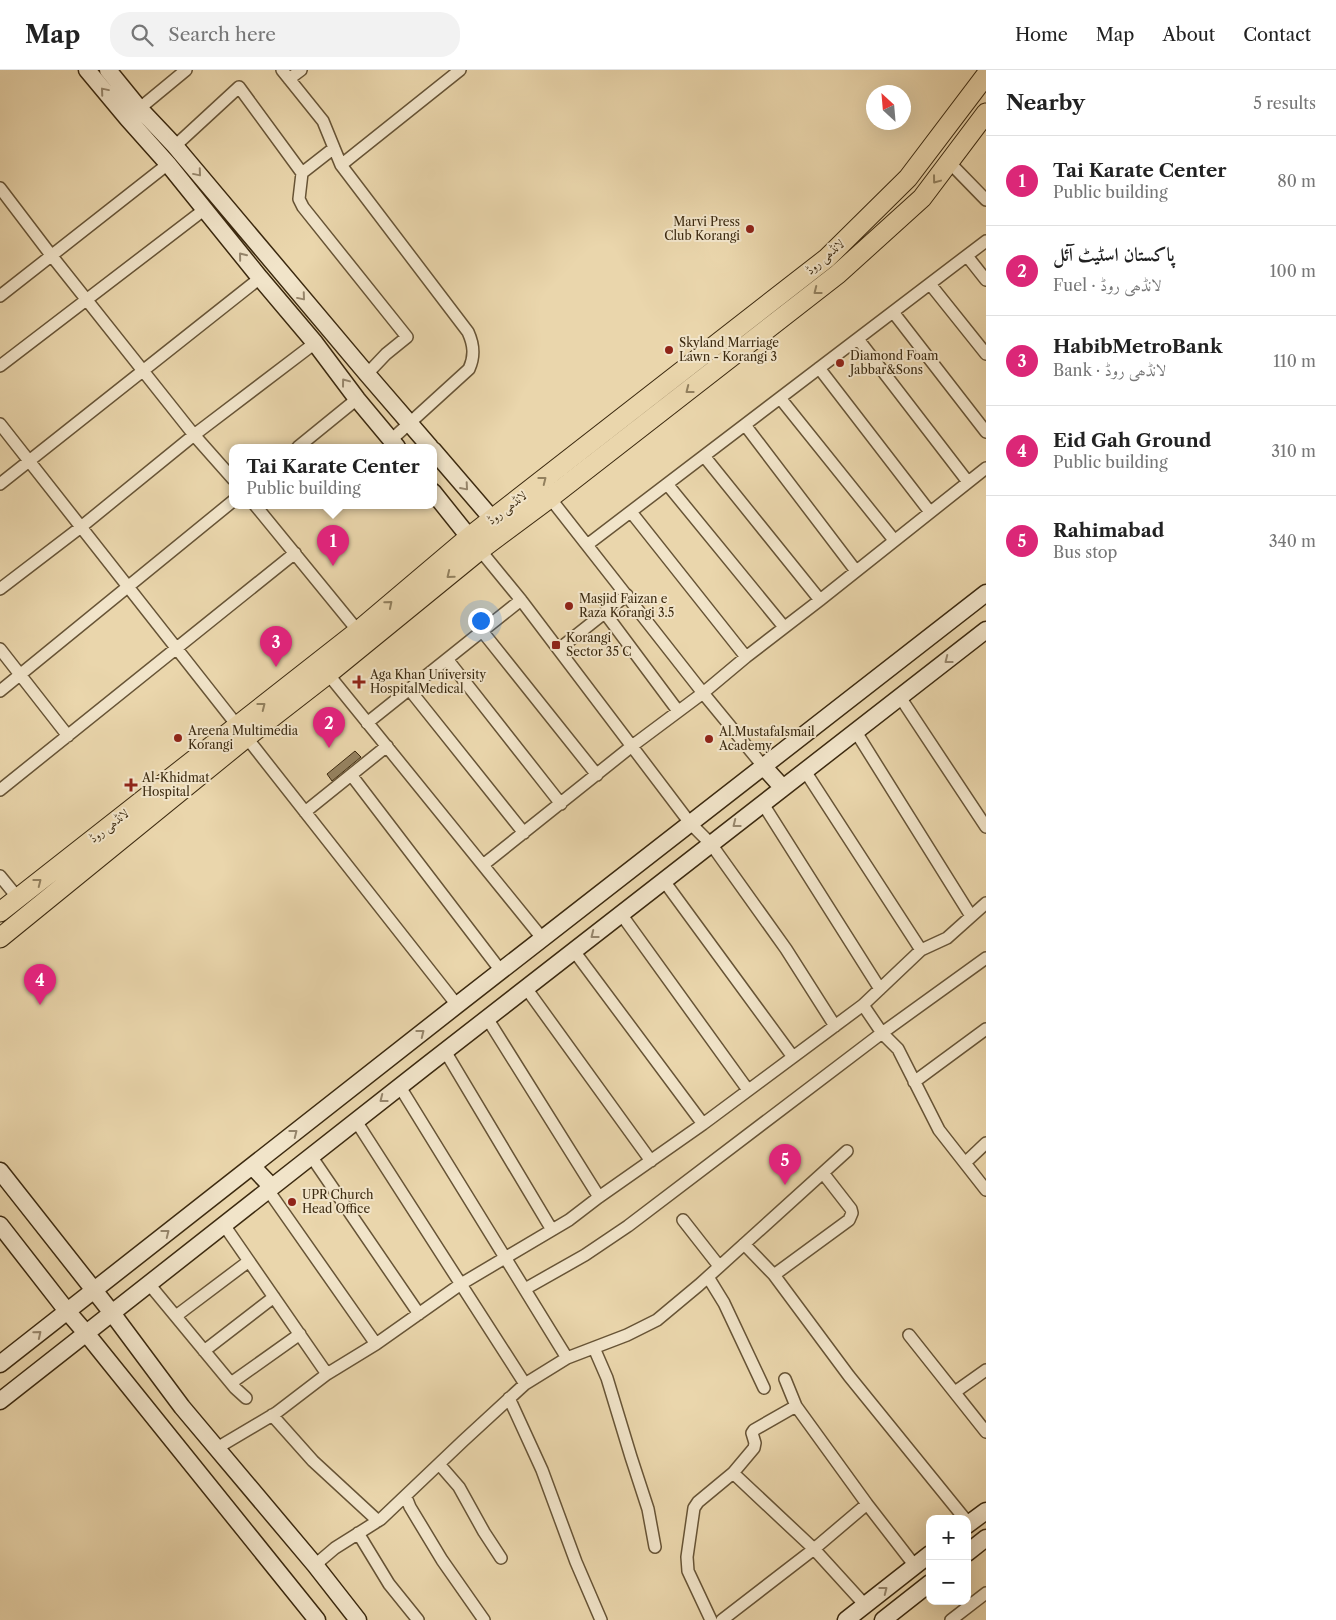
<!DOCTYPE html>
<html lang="en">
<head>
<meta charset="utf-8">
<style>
  :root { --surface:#fff; --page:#f2f2f2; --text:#222; --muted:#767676; --line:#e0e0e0; --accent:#db2777 }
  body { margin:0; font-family:"Libre Caslon Text",Amiri,serif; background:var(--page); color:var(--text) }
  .controls { position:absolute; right:15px; bottom:15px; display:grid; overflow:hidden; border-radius:10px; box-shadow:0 5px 20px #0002 }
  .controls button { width:45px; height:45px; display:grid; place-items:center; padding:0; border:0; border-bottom:1px solid var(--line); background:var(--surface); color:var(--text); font:25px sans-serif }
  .compass { position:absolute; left:866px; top:15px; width:45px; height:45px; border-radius:50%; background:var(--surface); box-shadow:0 5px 20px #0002; rotate:334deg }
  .you { position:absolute; left:480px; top:550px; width:18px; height:18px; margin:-12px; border:4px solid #fff; border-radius:50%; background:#1a73e8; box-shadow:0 0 0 8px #1a73e833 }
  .badge { display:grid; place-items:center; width:32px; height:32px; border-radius:50%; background:var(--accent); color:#fff; font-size:16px; font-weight:700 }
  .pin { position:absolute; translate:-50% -41px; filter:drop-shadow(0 1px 2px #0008) }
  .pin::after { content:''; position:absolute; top:26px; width:18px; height:15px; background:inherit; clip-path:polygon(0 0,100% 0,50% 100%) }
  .popup { position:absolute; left:229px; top:374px; width:208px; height:65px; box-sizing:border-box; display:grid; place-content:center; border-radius:10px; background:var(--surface); filter:drop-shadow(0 1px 4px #0005); font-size:16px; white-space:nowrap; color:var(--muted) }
  .popup b { font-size:19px; color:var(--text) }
  .popup::after { content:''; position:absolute; left:50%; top:100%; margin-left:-10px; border:10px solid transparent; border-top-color:var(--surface) }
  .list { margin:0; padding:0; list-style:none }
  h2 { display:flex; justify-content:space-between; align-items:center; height:65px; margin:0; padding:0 20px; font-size:21px }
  h2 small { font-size:16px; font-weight:400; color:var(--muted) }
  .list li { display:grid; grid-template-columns:32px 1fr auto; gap:15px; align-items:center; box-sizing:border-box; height:90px; padding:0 20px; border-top:1px solid var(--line) }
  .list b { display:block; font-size:19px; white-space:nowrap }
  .list p { margin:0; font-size:16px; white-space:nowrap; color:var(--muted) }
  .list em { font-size:16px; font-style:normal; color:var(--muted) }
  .icon { flex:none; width:28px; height:28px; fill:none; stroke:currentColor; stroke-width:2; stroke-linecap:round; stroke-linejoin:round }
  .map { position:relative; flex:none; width:986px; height:1550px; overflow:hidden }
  header { display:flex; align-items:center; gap:30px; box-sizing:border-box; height:70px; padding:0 25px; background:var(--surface); border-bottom:1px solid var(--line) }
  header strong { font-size:24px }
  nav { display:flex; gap:28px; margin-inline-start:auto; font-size:18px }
  .search { width:350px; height:45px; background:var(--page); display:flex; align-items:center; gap:12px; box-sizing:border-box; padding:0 18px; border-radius:20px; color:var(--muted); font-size:19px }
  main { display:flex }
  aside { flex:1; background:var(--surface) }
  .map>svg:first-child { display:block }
  .building { fill:#968361; stroke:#3b290f }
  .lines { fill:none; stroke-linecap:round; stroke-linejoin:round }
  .street-casing { stroke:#675436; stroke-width:14 }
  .secondary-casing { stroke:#3b290f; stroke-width:19 }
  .primary-casing { stroke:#3b290f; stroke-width:21 }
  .street { stroke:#f1e4c9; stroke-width:11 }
  .secondary { stroke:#f1e4c9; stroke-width:16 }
  .primary { stroke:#ead6ac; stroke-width:19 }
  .oneway { stroke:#96866c }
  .oneway2 { stroke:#92805e }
  .poi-dot { fill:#8f2418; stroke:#f1e4c9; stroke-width:2 }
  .labels { text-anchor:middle; stroke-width:4; stroke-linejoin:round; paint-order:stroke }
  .poi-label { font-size:12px; fill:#3b290f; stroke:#f1e4c9; text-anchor:start }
  .street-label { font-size:12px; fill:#3b290f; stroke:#f1e4c9 }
</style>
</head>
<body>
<header>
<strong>Map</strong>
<div class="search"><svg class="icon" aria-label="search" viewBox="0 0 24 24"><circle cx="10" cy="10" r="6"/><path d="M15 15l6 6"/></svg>Search here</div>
<nav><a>Home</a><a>Map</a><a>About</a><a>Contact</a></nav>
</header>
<main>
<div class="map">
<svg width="986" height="1550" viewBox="0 0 986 1550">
  <rect width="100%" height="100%" fill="#ead6ac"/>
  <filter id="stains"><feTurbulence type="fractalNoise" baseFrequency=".004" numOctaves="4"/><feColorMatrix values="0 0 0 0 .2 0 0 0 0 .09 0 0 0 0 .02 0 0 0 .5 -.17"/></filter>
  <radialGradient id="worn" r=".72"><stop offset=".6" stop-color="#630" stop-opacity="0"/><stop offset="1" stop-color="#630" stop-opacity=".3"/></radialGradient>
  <path class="building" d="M355 681 361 687 332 711 327 704Z"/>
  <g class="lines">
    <g class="street-casing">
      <path id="street" d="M282 0 323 51 341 95 468 262C474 275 475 286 469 299L391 370
        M289 9 301 0
        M134 43 186 0
        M175 76 239 17 302 103 334 78
        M949 92 986 130
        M341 95 460 0
        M302 103 299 129 303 137 407 267 386 284 367 304
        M0 118 51 185 194 365 233 409
        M967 186 986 210
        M930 214 986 284
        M0 226 168 94
        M893 242 986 362
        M858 269 968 412
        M0 296 205 139
        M819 298 930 442
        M780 328 894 470
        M0 354 457 935
        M745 355 856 501
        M298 377 357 329
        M704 386 820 530
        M0 414 260 208
        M667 414 784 557
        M550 428 703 623 763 696
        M255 435 358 561
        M631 442 746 587
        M587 475 986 171
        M480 480 521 530 690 753 711 774 786 879 835 956
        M0 519 81 457 194 365 315 273
        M605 543 678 641
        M482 561 597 705
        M0 579 68 666
        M559 579 627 525
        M447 589 561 734
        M328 604 542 868
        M409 619 524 763
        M0 621 233 431
        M900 627 986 757
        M367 653 521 530
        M856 662 971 846
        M805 701 921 880
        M352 706 501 901
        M0 720 295 483
        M763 734 880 919
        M305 742 387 676
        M483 795 632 676 703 623 746 587 820 530 986 398
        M0 806 18 828
        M664 811 793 987
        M621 844 748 1020
        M574 881 703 1054
        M526 918 651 1091
        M863 935 882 963 898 979 939 1060 986 1120
        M487 948 599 1127
        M445 981 552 1160
        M914 1012 986 959
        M400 1017 567 1288
        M356 1051 525 1314
        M311 1086 419 1244
        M965 1093 986 1073
        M268 1120 376 1274
        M683 1150 719 1196
        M224 1155 327 1304
        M744 1174 774 1205 849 1306 965 1449
        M774 1205 849 1150 852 1143 851 1139 823 1103
        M708 1207 724 1233 764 1318
        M149 1214 235 1318 246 1328
        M525 1219 585 1185 628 1156 882 963 986 888
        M176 1246 249 1191
        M909 1265 986 1362
        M594 1278 607 1308 631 1387 648 1439 655 1477
        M204 1281 274 1227
        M785 1309 796 1336 867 1434 915 1496
        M231 1313 300 1264
        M955 1322 986 1300
        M509 1328 542 1400 576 1492 601 1550
        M272 1345 313 1391 378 1451
        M217 1378 276 1343 327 1304 376 1274 461 1214 569 1150 599 1127 703 1054 863 935 921 880 947 868 986 833
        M439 1394 459 1417 484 1462 501 1488
        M733 1403 814 1479 865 1535
        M406 1427 410 1437 442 1490 484 1550
        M358 1463 389 1514 418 1550
        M315 1495 335 1478 381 1449 463 1371 525 1314 567 1288 627 1265 657 1250 699 1215 847 1081
        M711 1550 688 1501 687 1487 694 1438 698 1432 733 1403 754 1378 755 1373 752 1363 754 1360 796 1336
        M722 1550 814 1479 867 1434
        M951 1550 986 1523"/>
    </g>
    <g class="secondary-casing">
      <path id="secondary" d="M87 0 127 48 168 94 260 208 315 273 357 329 397 377
        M108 0 139 38 175 76 367 304 430 377
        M433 380 500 458
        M433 422 477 477
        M763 696 783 718
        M252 1096 272 1117
        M0 1101 112 1243 182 1337 315 1495 358 1550
        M0 1155 67 1241 86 1263 317 1550
        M0 1294 457 935 986 523
        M0 1331 426 996 986 560
        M967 1455 986 1441
        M967 1483 986 1468
        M846 1550 930 1484
        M883 1550 930 1513"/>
    </g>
    <g class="primary-casing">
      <path id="primary" d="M0 842 358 561 469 467 827 188 908 108 986 5
        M0 868 247 667 328 604 480 480 550 428 838 204 922 128 986 43"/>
    </g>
    <use href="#street" class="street"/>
    <use href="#secondary" class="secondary"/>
    <use href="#primary" class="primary"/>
  </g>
  <defs><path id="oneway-chevron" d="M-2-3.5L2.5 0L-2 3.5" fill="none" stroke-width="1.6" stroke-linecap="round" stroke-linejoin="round" transform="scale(1.25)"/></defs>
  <g class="oneway">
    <use href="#oneway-chevron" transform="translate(104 21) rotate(-130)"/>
    <use href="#oneway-chevron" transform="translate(198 103) rotate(50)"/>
    <use href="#oneway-chevron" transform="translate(242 186) rotate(-129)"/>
    <use href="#oneway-chevron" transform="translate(302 227) rotate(50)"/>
    <use href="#oneway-chevron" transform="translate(345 312) rotate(-127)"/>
    <use href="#oneway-chevron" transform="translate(465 417) rotate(49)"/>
    <use href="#oneway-chevron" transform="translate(948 590) rotate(142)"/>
    <use href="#oneway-chevron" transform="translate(736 754) rotate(142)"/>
    <use href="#oneway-chevron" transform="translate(594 865) rotate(142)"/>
    <use href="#oneway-chevron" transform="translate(421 963) rotate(-38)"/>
    <use href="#oneway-chevron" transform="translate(383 1029) rotate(142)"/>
    <use href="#oneway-chevron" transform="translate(294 1063) rotate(-38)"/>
    <use href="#oneway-chevron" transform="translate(166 1163) rotate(-38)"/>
    <use href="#oneway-chevron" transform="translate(38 1264) rotate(-39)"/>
    <use href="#oneway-chevron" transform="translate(884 1520) rotate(-38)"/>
  </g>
  <g class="oneway2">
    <use href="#oneway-chevron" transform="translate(936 110) rotate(127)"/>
    <use href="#oneway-chevron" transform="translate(817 221) rotate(142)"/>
    <use href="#oneway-chevron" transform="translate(689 320) rotate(142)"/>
    <use href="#oneway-chevron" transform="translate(543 410) rotate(-38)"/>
    <use href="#oneway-chevron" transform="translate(450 505) rotate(141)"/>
    <use href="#oneway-chevron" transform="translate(389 534) rotate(-40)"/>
    <use href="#oneway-chevron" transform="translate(262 636) rotate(-38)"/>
    <use href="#oneway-chevron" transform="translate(38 812) rotate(-38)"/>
  </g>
  <g class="poi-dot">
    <circle cx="750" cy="159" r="5"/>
    <circle cx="669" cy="280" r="5"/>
    <circle cx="840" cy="293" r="5"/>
    <circle cx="569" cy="536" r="5"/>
    <rect x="551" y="570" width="10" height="10" rx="2.5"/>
    <path d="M356.5 604.5h5v5h5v5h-5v5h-5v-5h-5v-5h5z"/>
    <circle cx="178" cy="668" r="5"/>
    <circle cx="709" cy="669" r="5"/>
    <path d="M128.5 707.5h5v5h5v5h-5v5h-5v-5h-5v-5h5z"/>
    <circle cx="292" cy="1132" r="5"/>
  </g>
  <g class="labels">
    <g class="poi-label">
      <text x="740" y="156" text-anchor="end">Marvi Press<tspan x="740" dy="14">Club Korangi</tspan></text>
      <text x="679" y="277">Skyland Marriage<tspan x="679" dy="14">Lawn - Korangi 3</tspan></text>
      <text x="850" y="290">Diamond Foam<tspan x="850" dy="14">Jabbar&amp;Sons</tspan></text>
      <text x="579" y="533">Masjid Faizan e<tspan x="579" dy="14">Raza Korangi 3.5</tspan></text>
      <text x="566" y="572">Korangi<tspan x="566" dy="14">Sector 35 C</tspan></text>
      <text x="370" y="609">Aga Khan University<tspan x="370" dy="14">HospitalMedical</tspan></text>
      <text x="188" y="665">Areena Multimedia<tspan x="188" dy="14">Korangi</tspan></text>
      <text x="719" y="666">Al.MustafaIsmail<tspan x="719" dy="14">Academy</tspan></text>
      <text x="142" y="712">Al-Khidmat<tspan x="142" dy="14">Hospital</tspan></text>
      <text x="302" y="1129">UPR Church<tspan x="302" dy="14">Head Office</tspan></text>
    </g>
    <g class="street-label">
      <text transform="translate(825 187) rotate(-41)" y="4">لانڈھی روڈ</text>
      <text transform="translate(507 438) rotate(-38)" y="4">لانڈھی روڈ</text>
      <text transform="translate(109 756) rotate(-38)" y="4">لانڈھی روڈ</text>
    </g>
  </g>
  <rect width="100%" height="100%" filter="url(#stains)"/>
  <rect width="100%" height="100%" fill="url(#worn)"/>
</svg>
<div class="controls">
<button>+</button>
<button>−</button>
</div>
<svg class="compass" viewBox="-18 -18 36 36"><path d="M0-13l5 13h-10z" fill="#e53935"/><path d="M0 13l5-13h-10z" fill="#767676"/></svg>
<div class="you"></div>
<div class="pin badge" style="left:333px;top:496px">1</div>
<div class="popup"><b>Tai Karate Center</b>Public building</div>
<div class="pin badge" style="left:329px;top:678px">2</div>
<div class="pin badge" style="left:276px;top:597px">3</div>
<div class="pin badge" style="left:40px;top:935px">4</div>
<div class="pin badge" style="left:785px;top:1115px">5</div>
</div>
<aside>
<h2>Nearby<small>5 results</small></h2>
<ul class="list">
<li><span class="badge">1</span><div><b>Tai Karate Center</b><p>Public building</p></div><em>80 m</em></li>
<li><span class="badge">2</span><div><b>پاکستان اسٹیٹ آئل</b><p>Fuel · لانڈھی روڈ</p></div><em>100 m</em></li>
<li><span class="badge">3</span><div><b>HabibMetroBank</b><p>Bank · لانڈھی روڈ</p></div><em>110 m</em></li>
<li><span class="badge">4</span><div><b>Eid Gah Ground</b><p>Public building</p></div><em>310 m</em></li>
<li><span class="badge">5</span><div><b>Rahimabad</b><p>Bus stop</p></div><em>340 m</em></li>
</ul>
</aside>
</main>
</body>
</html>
